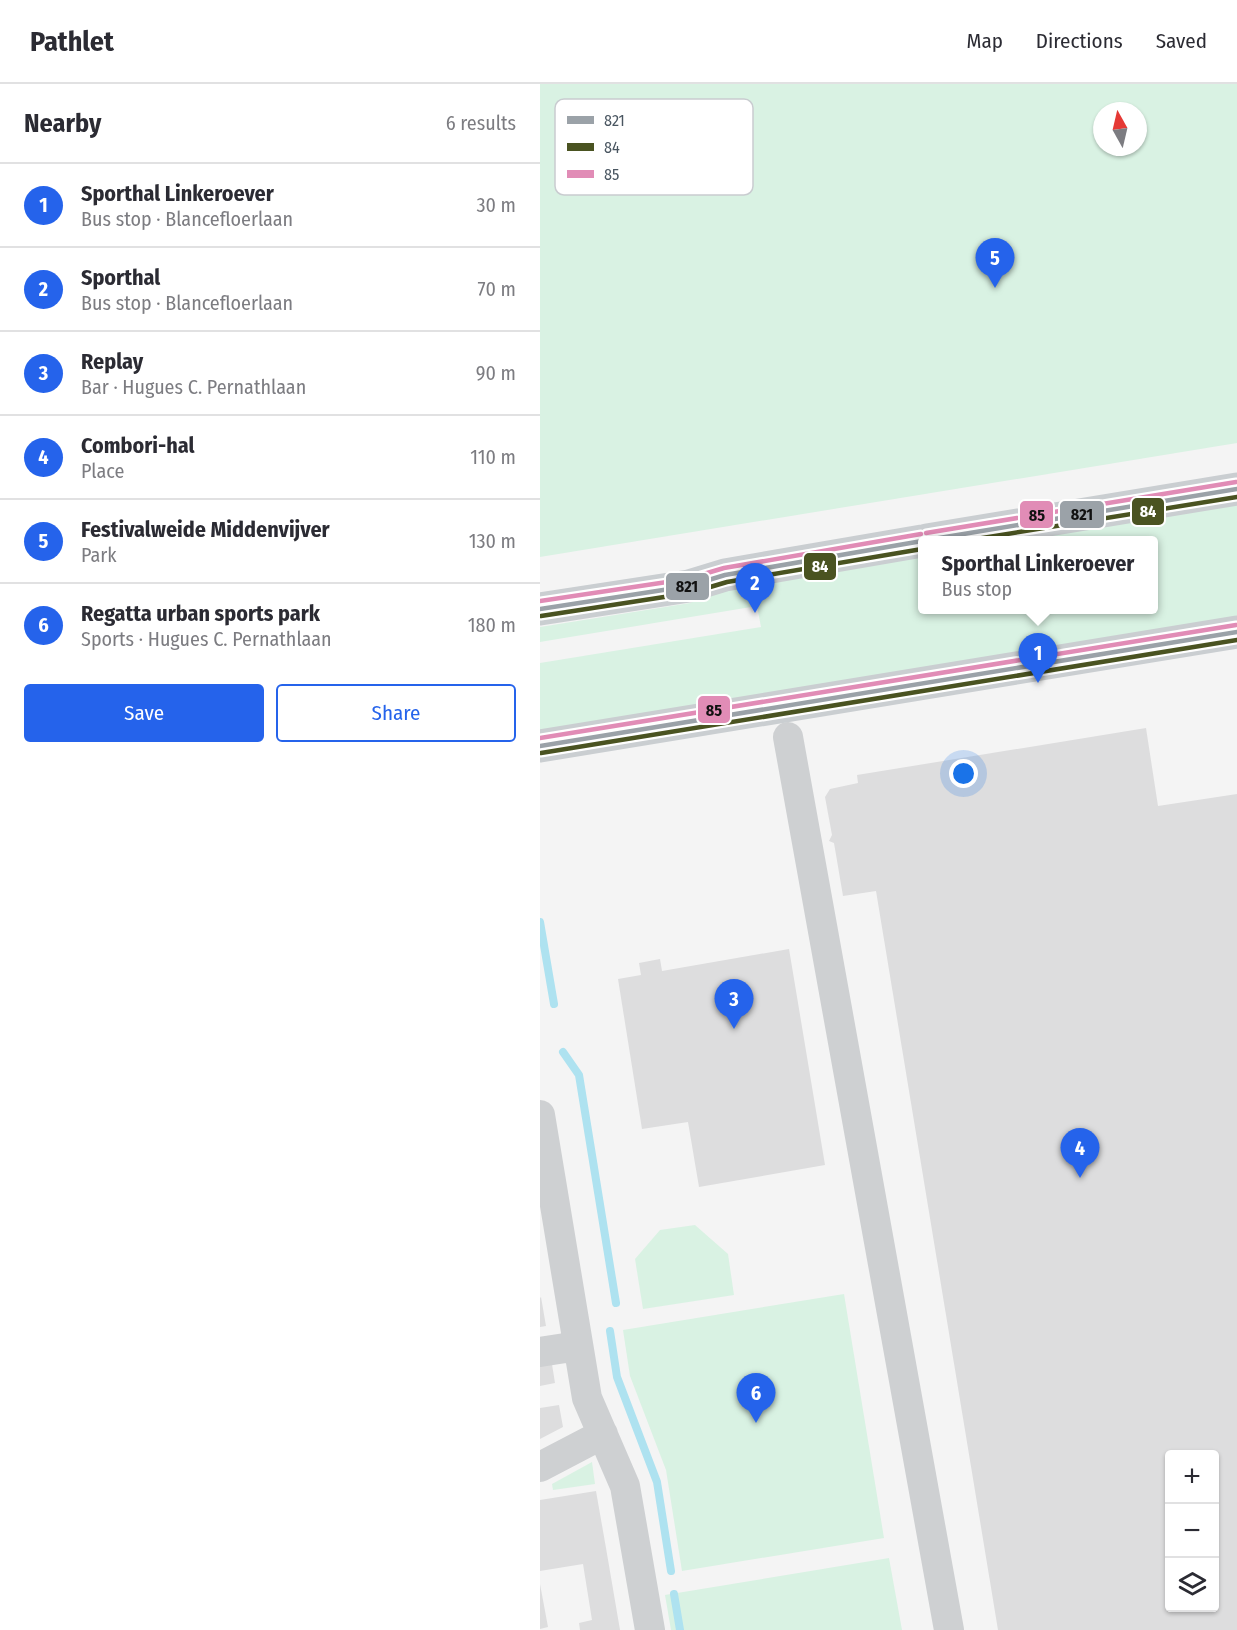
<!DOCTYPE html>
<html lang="en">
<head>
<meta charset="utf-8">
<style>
  :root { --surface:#fff; --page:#f7f7f7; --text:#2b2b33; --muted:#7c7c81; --line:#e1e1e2; --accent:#2563eb }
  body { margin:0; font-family:"Fira Sans Condensed",sans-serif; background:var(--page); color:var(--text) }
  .controls { position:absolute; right:18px; bottom:18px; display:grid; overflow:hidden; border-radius:6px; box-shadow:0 2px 4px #0004 }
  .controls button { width:54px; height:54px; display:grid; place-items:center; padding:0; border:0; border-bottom:2px solid var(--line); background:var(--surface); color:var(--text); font:30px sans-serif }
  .compass { position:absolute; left:553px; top:18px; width:54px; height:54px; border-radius:50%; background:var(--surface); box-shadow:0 2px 4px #0004; rotate:352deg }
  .you { position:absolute; left:424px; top:690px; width:21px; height:21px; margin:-15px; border:4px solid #fff; border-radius:50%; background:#1a73e8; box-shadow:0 0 0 9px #1a73e833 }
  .badge { display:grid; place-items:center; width:39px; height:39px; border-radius:50%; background:var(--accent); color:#fff; font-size:20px; font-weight:700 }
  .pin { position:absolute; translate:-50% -50px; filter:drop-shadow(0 2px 3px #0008) }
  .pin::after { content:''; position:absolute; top:32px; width:21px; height:18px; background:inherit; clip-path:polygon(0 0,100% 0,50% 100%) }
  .popup { position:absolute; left:378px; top:452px; width:240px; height:78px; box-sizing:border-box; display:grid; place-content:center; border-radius:6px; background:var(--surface); filter:drop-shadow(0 2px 4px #0005); font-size:20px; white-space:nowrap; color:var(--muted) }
  .popup b { font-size:22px; color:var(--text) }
  .popup::after { content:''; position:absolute; left:50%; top:100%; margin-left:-12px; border:12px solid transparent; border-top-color:var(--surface) }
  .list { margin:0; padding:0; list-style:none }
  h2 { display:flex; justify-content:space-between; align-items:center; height:78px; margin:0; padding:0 24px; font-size:26px }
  h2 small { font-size:20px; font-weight:400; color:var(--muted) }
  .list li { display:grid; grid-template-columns:39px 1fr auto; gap:18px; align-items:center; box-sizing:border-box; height:84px; padding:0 24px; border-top:2px solid var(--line) }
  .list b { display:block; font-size:22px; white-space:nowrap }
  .list p { margin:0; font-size:20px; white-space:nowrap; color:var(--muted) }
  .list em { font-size:20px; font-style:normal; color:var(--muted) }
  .actions { display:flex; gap:12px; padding:18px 24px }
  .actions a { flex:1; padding:14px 0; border:2px solid var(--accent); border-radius:6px; text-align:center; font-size:21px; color:var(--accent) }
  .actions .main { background:var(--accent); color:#fff }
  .icon { flex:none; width:33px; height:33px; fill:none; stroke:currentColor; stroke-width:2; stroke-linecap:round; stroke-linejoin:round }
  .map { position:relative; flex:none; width:697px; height:1546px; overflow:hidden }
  header { display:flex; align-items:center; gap:36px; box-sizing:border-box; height:84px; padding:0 30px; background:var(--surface); border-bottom:2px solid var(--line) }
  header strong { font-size:28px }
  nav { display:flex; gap:33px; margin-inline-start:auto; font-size:21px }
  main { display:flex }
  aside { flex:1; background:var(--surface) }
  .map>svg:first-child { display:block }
  .green { fill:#d9f2e3; fill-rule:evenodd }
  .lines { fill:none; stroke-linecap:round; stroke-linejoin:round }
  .stream { stroke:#aee2f0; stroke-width:8 }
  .building { fill:#ddddde; fill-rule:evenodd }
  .minor { stroke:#ced0d2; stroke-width:30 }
  .major { stroke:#caced1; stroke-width:33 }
  .bus-1-casing { stroke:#fff; stroke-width:9 }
  .bus-2-casing { stroke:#fff; stroke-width:9 }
  .bus-3-casing { stroke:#fff; stroke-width:9 }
  .bus-1 { stroke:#9ba2a8; stroke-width:4.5 }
  .bus-2 { stroke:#4a5321; stroke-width:4.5 }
  .bus-3 { stroke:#e18cb6; stroke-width:4.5 }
  .key { fill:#fff; stroke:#c9ccd0; stroke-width:1.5 }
  .key-label { font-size:16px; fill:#4a5661 }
  .line-badge { stroke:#fff; stroke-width:2 }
  .badge-label { font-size:16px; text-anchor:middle; font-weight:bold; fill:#fff }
  .pale-badge-label { font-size:16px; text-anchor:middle; font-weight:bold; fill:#111 }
</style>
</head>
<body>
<header>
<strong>Pathlet</strong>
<nav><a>Map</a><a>Directions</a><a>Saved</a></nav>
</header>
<main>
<aside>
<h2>Nearby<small>6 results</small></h2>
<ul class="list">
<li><span class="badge">1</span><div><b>Sporthal Linkeroever</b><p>Bus stop · Blancefloerlaan</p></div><em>30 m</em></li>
<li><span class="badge">2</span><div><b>Sporthal</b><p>Bus stop · Blancefloerlaan</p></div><em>70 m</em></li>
<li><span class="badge">3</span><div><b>Replay</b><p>Bar · Hugues C. Pernathlaan</p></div><em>90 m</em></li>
<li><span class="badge">4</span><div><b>Combori-hal</b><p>Place</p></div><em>110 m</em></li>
<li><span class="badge">5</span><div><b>Festivalweide Middenvijver</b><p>Park</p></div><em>130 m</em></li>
<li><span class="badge">6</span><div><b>Regatta urban sports park</b><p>Sports · Hugues C. Pernathlaan</p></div><em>180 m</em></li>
</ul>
<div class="actions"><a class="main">Save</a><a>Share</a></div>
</aside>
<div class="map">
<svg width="697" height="1546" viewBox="0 0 697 1546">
  <rect width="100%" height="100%" fill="#f4f4f4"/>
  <path class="green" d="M0 0H697V359L0 473ZM562 27H598V63H562Z
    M697 418V535L0 650V579L221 543 217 522 0 558V543L150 519 187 502 382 470V526H614V456H462Z
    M155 1141 188 1170 194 1211 103 1225 95 1175 120 1146Z
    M304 1210 344 1454 142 1487 126 1386 90 1292 83 1246Z
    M52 1378 55 1400 13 1406 12 1400Z
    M349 1474 362 1546H131L125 1511Z"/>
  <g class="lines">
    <path class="stream" d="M0 838 14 920
      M23 968 39 991 76 1219
      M70 1247 77 1293 117 1398 131 1487
      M134 1510 140 1546"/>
  </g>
  <path class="building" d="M606 644 618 722 697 710V1546H458L336 807 303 812 294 759 289 757 292 751 285 713 290 705 318 699 317 691ZM630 1370H674V1524H630Z
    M249 865 285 1081 159 1103 148 1038 102 1045 78 895 101 891 99 879 120 875 122 887Z
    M1 1213 6 1242 0 1243V1214Z
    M11 1274 15 1299 0 1302V1276Z
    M19 1321 23 1343 0 1355V1324Z
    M56 1407 66 1464 80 1546H40L39 1539 52 1536 43 1480 0 1487V1416Z
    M0 1500 8 1543 0 1545Z"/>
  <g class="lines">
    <path class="minor" d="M248 653 409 1546
      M0 1031 47 1314 85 1402 110 1546
      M0 1268 38 1262
      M0 1383 63 1350"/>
    <path class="major" d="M387 456 697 405
      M0 525 149 502 185 491 382 457
      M0 662 697 548"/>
    <g class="bus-1-casing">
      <path id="bus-1" d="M387 456 697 405
        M0 525 149 502 185 491 382 457
        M0 662 697 548"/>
    </g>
    <g class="bus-2-casing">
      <path id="bus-2" d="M430 456 697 413
        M1 532 150 509 187 498 382 465
        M1 669 697 556"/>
    </g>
    <g class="bus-3-casing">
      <path id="bus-3" d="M386 449 696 398
        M0 517 147 495 184 484 381 450
        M0 654 696 541"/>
    </g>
    <use href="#bus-1" class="bus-1"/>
    <use href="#bus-2" class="bus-2"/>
    <use href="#bus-3" class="bus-3"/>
  </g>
  <rect x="15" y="15" width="198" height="96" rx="9" class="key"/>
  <rect x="27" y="32" width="27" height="8" fill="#9ba2a8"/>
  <rect x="27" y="59" width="27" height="8" fill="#4a5321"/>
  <rect x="27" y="86" width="27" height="8" fill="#e18cb6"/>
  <g class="key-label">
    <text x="64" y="42">821</text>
    <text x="64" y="69">84</text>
    <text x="64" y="96">85</text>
  </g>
  <g class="line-badge">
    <rect x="591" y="413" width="34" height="29" rx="6" fill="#4a5321"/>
    <rect x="519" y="416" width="46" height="29" rx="6" fill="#9ba2a8"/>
    <rect x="479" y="416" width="35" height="29" rx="6" fill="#e18cb6"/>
    <rect x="263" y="468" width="34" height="29" rx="6" fill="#4a5321"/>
    <rect x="125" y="488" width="45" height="29" rx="6" fill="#9ba2a8"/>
    <rect x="157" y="611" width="34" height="29" rx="6" fill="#e18cb6"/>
  </g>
  <g class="badge-label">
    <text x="608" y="433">84</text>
    <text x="280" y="488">84</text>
  </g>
  <g class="pale-badge-label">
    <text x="542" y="436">821</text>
    <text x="497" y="437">85</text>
    <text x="147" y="508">821</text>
    <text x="174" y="632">85</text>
  </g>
</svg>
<div class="controls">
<button>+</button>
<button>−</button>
<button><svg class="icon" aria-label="layers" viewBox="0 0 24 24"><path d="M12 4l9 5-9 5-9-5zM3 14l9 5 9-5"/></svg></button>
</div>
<svg class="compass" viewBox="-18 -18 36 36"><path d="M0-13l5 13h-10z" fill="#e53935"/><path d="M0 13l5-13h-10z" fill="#7c7c81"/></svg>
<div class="you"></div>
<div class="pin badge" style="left:498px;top:599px">1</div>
<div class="popup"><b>Sporthal Linkeroever</b>Bus stop</div>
<div class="pin badge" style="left:215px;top:529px">2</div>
<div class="pin badge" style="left:194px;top:945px">3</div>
<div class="pin badge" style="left:540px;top:1094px">4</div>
<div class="pin badge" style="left:455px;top:204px">5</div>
<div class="pin badge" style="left:216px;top:1339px">6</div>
</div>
</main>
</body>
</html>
